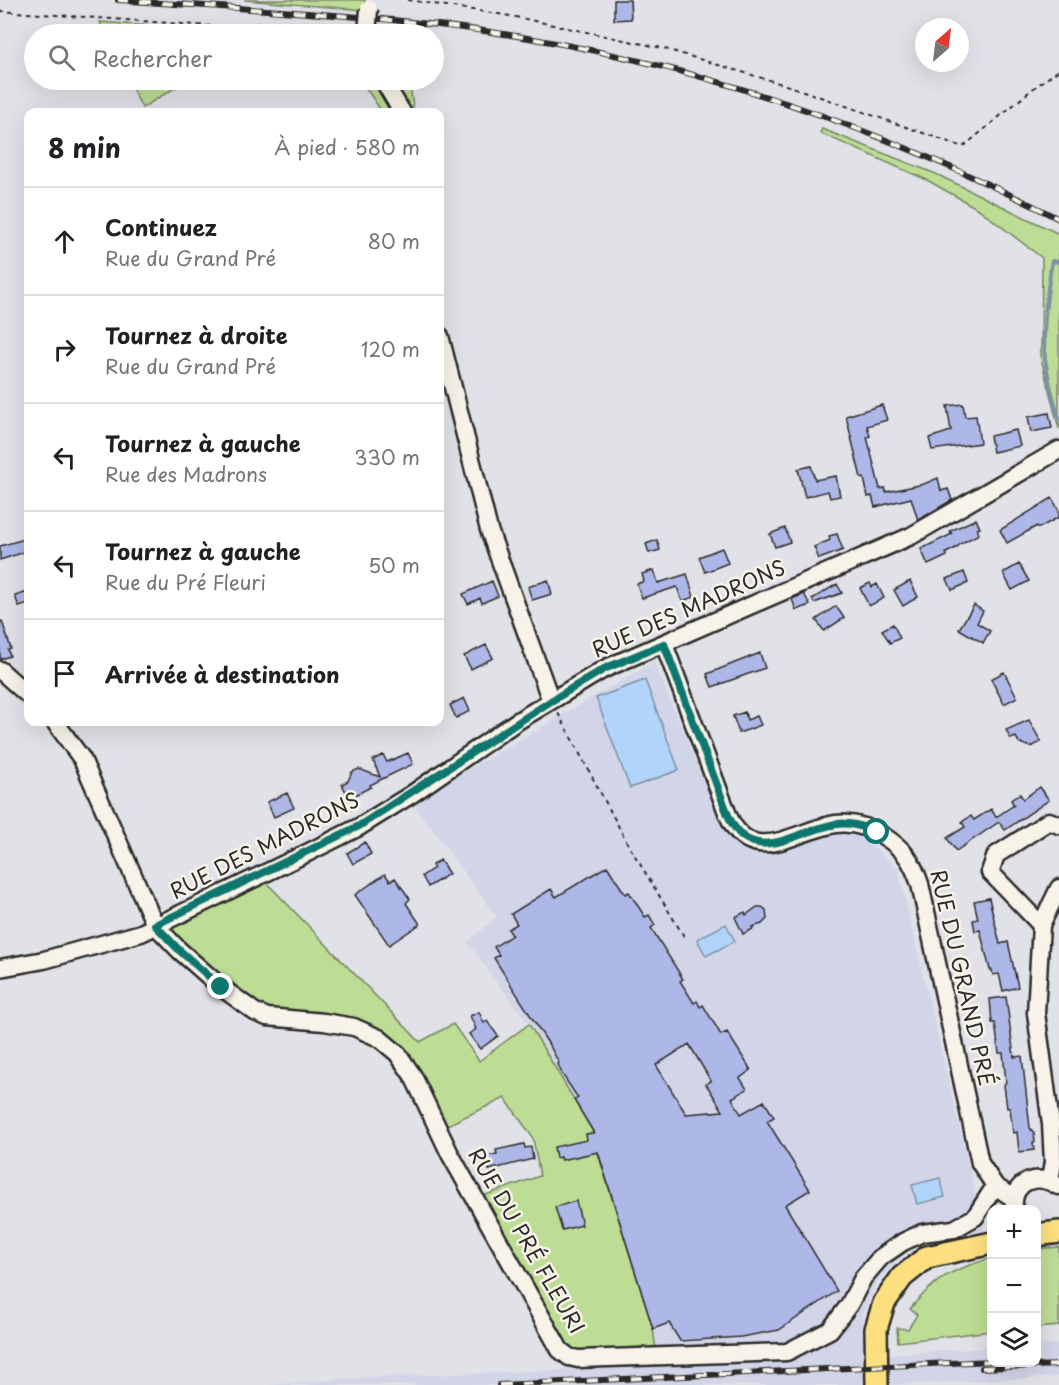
<!DOCTYPE html>
<html lang="fr">
<head>
<meta charset="utf-8">
<style>
  :root { --surface:#fff; --page:#f6f6f6; --text:#202124; --muted:#757577; --line:#e0e0e0 }
  body { margin:0; font-family:"Playpen Sans",sans-serif; background:var(--page); color:var(--text) }
  .controls { position:absolute; right:18px; bottom:18px; display:grid; overflow:hidden; border-radius:12px; box-shadow:0 6px 24px #0002 }
  .controls button { width:54px; height:54px; display:grid; place-items:center; padding:0; border:0; border-bottom:2px solid var(--line); background:var(--surface); color:var(--text); font:30px sans-serif }
  .compass { position:absolute; left:915px; top:18px; width:54px; height:54px; border-radius:50%; background:var(--surface); box-shadow:0 6px 24px #0002; rotate:28deg }
  .stop { position:absolute; width:18px; height:18px; margin:-14px; border:4px solid #0f766e; border-radius:50%; background:#fff }
  .stop.end { background:#0f766e; border-color:#fff; box-shadow:0 2px 6px #0008 }
  .list { margin:0; padding:0; list-style:none }
  h2 { display:flex; justify-content:space-between; align-items:center; height:78px; margin:0; padding:0 24px; font-size:26px }
  h2 small { font-size:20px; font-weight:400; color:var(--muted) }
  .list li { display:grid; grid-template-columns:39px 1fr auto; gap:18px; align-items:center; box-sizing:border-box; height:108px; padding:0 24px; border-top:2px solid var(--line) }
  .list b { display:block; font-size:22px; white-space:nowrap }
  .list p { margin:0; font-size:20px; white-space:nowrap; color:var(--muted) }
  .list em { font-size:20px; font-style:normal; color:var(--muted) }
  .icon { flex:none; width:33px; height:33px; fill:none; stroke:currentColor; stroke-width:2; stroke-linecap:round; stroke-linejoin:round }
  .map { position:relative; flex:none; width:1059px; height:1385px; overflow:hidden }
  .search { position:absolute; background:var(--surface); box-shadow:0 6px 24px #0002; left:24px; top:24px; width:420px; height:66px; display:flex; align-items:center; gap:15px; box-sizing:border-box; padding:0 21px; border-radius:33px; color:var(--muted); font-size:22px }
  .panel { position:absolute; background:var(--surface); box-shadow:0 6px 24px #0002; left:24px; top:108px; width:420px; height:618px; border-radius:12px }
  .map>svg:first-child { display:block }
  .built { fill:#d2d5e8 }
  .green { fill:#bddd95; stroke:#748460; stroke-width:1.5 }
  .water { fill:#b1d5fa; stroke:#7b91a7; stroke-width:1.5 }
  .lines { fill:none; stroke-linecap:round; stroke-linejoin:round }
  .stream { stroke:#7b91a7; stroke-width:4 }
  .building { fill:#aeb8e8; stroke:#2b2b2b; stroke-width:1.5; fill-rule:evenodd }
  .minor-casing { stroke:#2b2b2b; stroke-width:21 }
  .major-casing { stroke:#2b2b2b; stroke-width:26 }
  .path { stroke:#2b2b2b; stroke-width:2; stroke-dasharray:4.5 4.5; stroke-linecap:butt }
  .minor { stroke:#f7f3e8; stroke-width:16 }
  .major { stroke:#fce080; stroke-width:21 }
  .rail-casing { stroke:#2b2b2b; stroke-width:6 }
  .rail { stroke:#f7f3e8; stroke-width:4; stroke-dasharray:11; stroke-linecap:butt }
  .minor-bridge-casing { stroke:#2b2b2b; stroke-width:21; stroke-linecap:butt }
  .minor-bridge { stroke:#f7f3e8; stroke-width:16 }
  .route { stroke:#0f766e; stroke-width:8 }
  .labels { text-anchor:middle; stroke-width:5; stroke-linejoin:round; paint-order:stroke }
  .street-label { font-size:21px; fill:#2b2b2b; stroke:#f7f3e8 }
</style>
</head>
<body>
<div class="map">
<svg width="1059" height="1385" viewBox="0 0 1059 1385">
  <rect width="100%" height="100%" fill="#e1e1e8"/>
  <filter id="ink" filterUnits="userSpaceOnUse"><feTurbulence type="fractalNoise" baseFrequency=".0167" numOctaves="2"/><feDisplacementMap in="SourceGraphic" scale="12" xChannelSelector="R" yChannelSelector="G"/><feConvolveMatrix kernelMatrix="1 2 1 2 8 2 1 2 1" color-interpolation-filters="sRGB"/></filter>
  <g filter="url(#ink)">
    <path class="built" d="M654 662 727 835 749 852 856 831 898 869 984 1230 933 1240 907 1252 879 1279 862 1314 865 1385H268L352 1378 657 1366 653 1329 599 1157 594 1133 529 1024 467 942 497 917 412 802Z
      M1059 1344V1377L891 1385 888 1354 991 1348 992 1362H1036L1037 1345Z"/>
    <path class="green" d="M244 0H365V10Z
      M100 22 260 34H106Z
      M256 23 359 32V34H299Z
      M128 80H188L142 108Z
      M356 80H374L381 87 392 112H382L368 91Z
      M390 80H409L414 112H405Z
      M822 129 936 174 1059 234V429L1041 359 1042 258 980 210 927 180 820 133Z
      M266 882 420 1042 453 1024 479 1061 529 1024 594 1133 599 1157 653 1329 656 1351 578 1353 562 1345 480 1197 540 1176 533 1138 505 1098 441 1128 397 1047 254 1007 170 935 168 927Z
      M1059 1247V1326L1037 1328V1249Z
      M991 1258V1331L898 1342 897 1328 908 1329 917 1315 910 1309C938 1275 951 1271 991 1258Z"/>
    <path class="water" d="M645 680 679 770 630 788 596 698Z
      M726 924 735 941 706 956 697 939Z
      M940 1178 945 1197 917 1204 912 1185Z"/>
    <g class="lines">
      <path class="stream" d="M1059 262 1052 261C1047 292 1042 327 1045 359 1048 379 1053 399 1059 418"/>
    </g>
    <path class="building" d="M614 0H630L631 19 614 20Z
      M963 404 965 417 976 416 980 443 932 450 929 438 951 431 947 406Z
      M882 405 887 420 867 426 870 436 867 437 880 489 885 488 886 492 924 484 938 478 941 491 948 489 952 500 918 520 911 498 875 507 872 496 868 497 864 478H861L846 416Z
      M1049 413 1052 428 1031 432 1028 417Z
      M1016 430 1020 446 993 452 990 436Z
      M811 466 815 480 836 476 840 496 830 498 828 491 805 497 798 469Z
      M1052 498 1059 511V517L1039 528 1037 526 1007 543 1000 530Z
      M976 519 980 528 977 529 979 534 962 543 958 546V547L946 553 947 556 928 565 921 549 952 534 950 531Z
      M785 528 790 542 775 547 770 534Z
      M837 534 843 550 819 559 814 547 830 540 829 536Z
      M28 538V551L0 560V546Z
      M657 540 660 550 649 553 646 544Z
      M722 548 728 563 705 572 699 557Z
      M1019 564 1029 581 1012 590 1003 573Z
      M654 570 658 583 687 574 694 597 682 601 677 587 642 598 637 584 644 581 642 574Z
      M964 572 968 583 952 590 947 579Z
      M548 580 552 594 532 600 528 587Z
      M492 581 498 596 482 603 480 598 468 604 463 594Z
      M910 581 918 597 903 606 894 590Z
      M870 583 872 587 877 584 884 598 869 606 860 588Z
      M837 584 842 593 814 603 812 599Z
      M28 592V604L19 607 15 596Z
      M804 594 810 605 796 610 792 599Z
      M974 605 983 611 977 623 990 631 983 643 959 629Z
      M836 606 844 618 824 631 816 620Z
      M2 621 11 649 8 650 10 656 0 659V622Z
      M893 624 900 638 890 643 882 630Z
      M486 645 493 658 471 669 464 656Z
      M760 653 765 668 712 687 707 674Z
      M1004 672 1017 697 1004 704 991 679Z
      M464 698 470 711 456 718 450 705Z
      M745 712 747 720 757 716 761 725 739 733 733 716Z
      M1029 720 1041 742 1031 747 1019 743 1016 737 1011 739 1006 730Z
      M408 753 413 764 384 778 370 785 371 787 349 798 342 784 348 781 352 772 359 769 380 777 373 760 383 755 387 762Z
      M1040 787 1049 800 1005 830 999 822 956 851 947 838 965 827 962 822 971 816 974 820 991 809 996 817 1014 805 1011 800 1015 797 1020 794 1023 799Z
      M287 793 294 808 274 817 267 802Z
      M365 842 371 854 353 864 347 853Z
      M440 860 449 874 428 887 422 876 434 868 432 865Z
      M607 866 625 894 629 892 645 917 649 915 655 925 651 928 683 979 680 981 694 1003 697 1001 700 1007 703 1005 721 1035 727 1032 751 1070 740 1078 747 1089 732 1098 741 1114 764 1101 774 1117 767 1121 810 1190 785 1205 837 1291 779 1330 741 1337 680 1341 669 1323 653 1329 598 1152 561 1160 560 1157 556 1158 554 1147 587 1140 586 1134 594 1133 574 1100 578 1098 562 1074 558 1064 559 1063 551 1048 494 958 499 955 494 947 512 935 508 929 517 924 511 914 551 889 556 897ZM689 1044 711 1081 706 1084 723 1111 686 1114 656 1065Z
      M385 874 390 881 395 878 410 899 406 903 420 924 389 945 355 895Z
      M989 898 1000 944 1008 942 1018 987 1003 991 999 974 993 975 992 970H990L980 930 975 931 973 920 978 919 974 901Z
      M757 907H762L766 910 767 919 762 924 752 927 753 929 743 934 735 917 745 912 746 915Z
      M1006 997 1014 1057 1022 1056 1030 1128 1034 1133 1035 1142H1033L1034 1150 1019 1152 1017 1132 1013 1133 1010 1108H1007L1004 1085 1006 1082 1003 1053H999L995 1023H992L990 999Z
      M479 1012 484 1023 487 1021 498 1036 480 1049 469 1034 476 1029 470 1016Z
      M524 1144 525 1148 531 1147 533 1159 489 1170 486 1156 497 1154 496 1150Z
      M576 1201 582 1225 562 1230 555 1207Z"/>
    <g class="lines">
      <g class="minor-casing">
        <path id="minor" d="M383 80 402 112
          M440 336 489 530 551 701
          M664 644 728 815C751 870 797 829 836 824 853 822 871 828 885 837 905 850 912 861 920 884L980 1163 995 1186 1013 1198
          M0 670 28 695
          M55 722 82 759 155 925 179 950 221 987 255 1012 267 1017 324 1022 354 1027 379 1038 398 1054 413 1076 450 1154 560 1350 569 1357 578 1359 787 1352 830 1330 849 1305 863 1278 881 1257 903 1242 922 1233 954 1229 975 1217 995 1186
          M1041 925 990 872 996 855 1049 821 1059 825
          M0 968 44 960 141 933 309 852 359 827 412 794 516 722 604 669 911 536 1059 450
          M1050 1181 1053 1162 1051 1124 1036 1013 1041 925 1059 888
          M1014 1209C1011 1181 1037 1172 1058 1186"/>
      </g>
      <g class="major-casing">
        <path id="major" d="M1036 1235 1059 1232
          M877 1385 876 1329 884 1303 902 1277 927 1257 992 1243"/>
      </g>
      <path class="path" d="M408 0 511 16 662 48 792 87 963 147 1035 87 1059 70
        M0 11 238 28 277 34
        M558 713 629 846 685 938"/>
      <use href="#minor" class="minor"/>
      <use href="#major" class="major"/>
      <g class="rail-casing">
        <path id="rail" d="M118 0C240 9 363 14 484 31 686 60 878 126 1059 219
          M982 1368 1059 1365
          M499 1385 992 1361"/>
      </g>
      <use href="#rail" class="rail"/>
      <g class="minor-bridge-casing">
        <path id="minor-bridge" d="M367 34 369 9"/>
      </g>
      <use href="#minor-bridge" class="minor-bridge"/>
    </g>
  </g>
  <g class="lines" filter="url(#ink)">
    <path class="route" d="M221 987 179 950 155 925 359 826 551 701 604 669 664 644 728 815C751 870 797 830 836 824 851 822 863 827 877 832"/>
  </g>
  <g class="labels">
    <g class="street-label">
      <text transform="translate(689 609) rotate(-24)" y="7">RUE DES MADRONS</text>
      <text transform="translate(265 846) rotate(-27)" y="7">RUE DES MADRONS</text>
      <text transform="translate(962 978) rotate(77)" y="7">RUE DU GRAND PRÉ</text>
      <text transform="translate(526 1241) rotate(60)" y="7">RUE DU PRÉ FLEURI</text>
    </g>
  </g>
</svg>
<div class="controls">
<button>+</button>
<button>−</button>
<button><svg class="icon" aria-label="layers" viewBox="0 0 24 24"><path d="M12 4l9 5-9 5-9-5zM3 14l9 5 9-5"/></svg></button>
</div>
<svg class="compass" viewBox="-18 -18 36 36"><path d="M0-13l5 13h-10z" fill="#e53935"/><path d="M0 13l5-13h-10z" fill="#757577"/></svg>
<div class="stop" style="left:877px;top:832px"></div>
<div class="stop end" style="left:221px;top:987px"></div>
<div class="search"><svg class="icon" aria-label="search" viewBox="0 0 24 24"><circle cx="10" cy="10" r="6"/><path d="M15 15l6 6"/></svg>Rechercher</div>
<section class="panel">
<h2>8 min<small>À pied · 580 m</small></h2>
<ul class="list">
<li><svg class="icon" aria-label="ahead" viewBox="0 0 24 24"><path d="M12 20V5M6 11l6-6 6 6"/></svg><div><b>Continuez</b><p>Rue du Grand Pré</p></div><em>80 m</em></li>
<li><svg class="icon" aria-label="right" viewBox="0 0 24 24"><path d="M7 20v-9h11M14 6l5 5-5 5"/></svg><div><b>Tournez à droite</b><p>Rue du Grand Pré</p></div><em>120 m</em></li>
<li><svg class="icon" aria-label="left" viewBox="0 0 24 24"><path d="M17 20v-9H6M10 6l-5 5 5 5"/></svg><div><b>Tournez à gauche</b><p>Rue des Madrons</p></div><em>330 m</em></li>
<li><svg class="icon" aria-label="left" viewBox="0 0 24 24"><path d="M17 20v-9H6M10 6l-5 5 5 5"/></svg><div><b>Tournez à gauche</b><p>Rue du Pré Fleuri</p></div><em>50 m</em></li>
<li><svg class="icon" aria-label="arrive" viewBox="0 0 24 24"><path d="M6 21V4h12l-3 4 3 4H6"/></svg><div><b>Arrivée à destination</b></div></li>
</ul>
</section>
</div>
</body>
</html>
